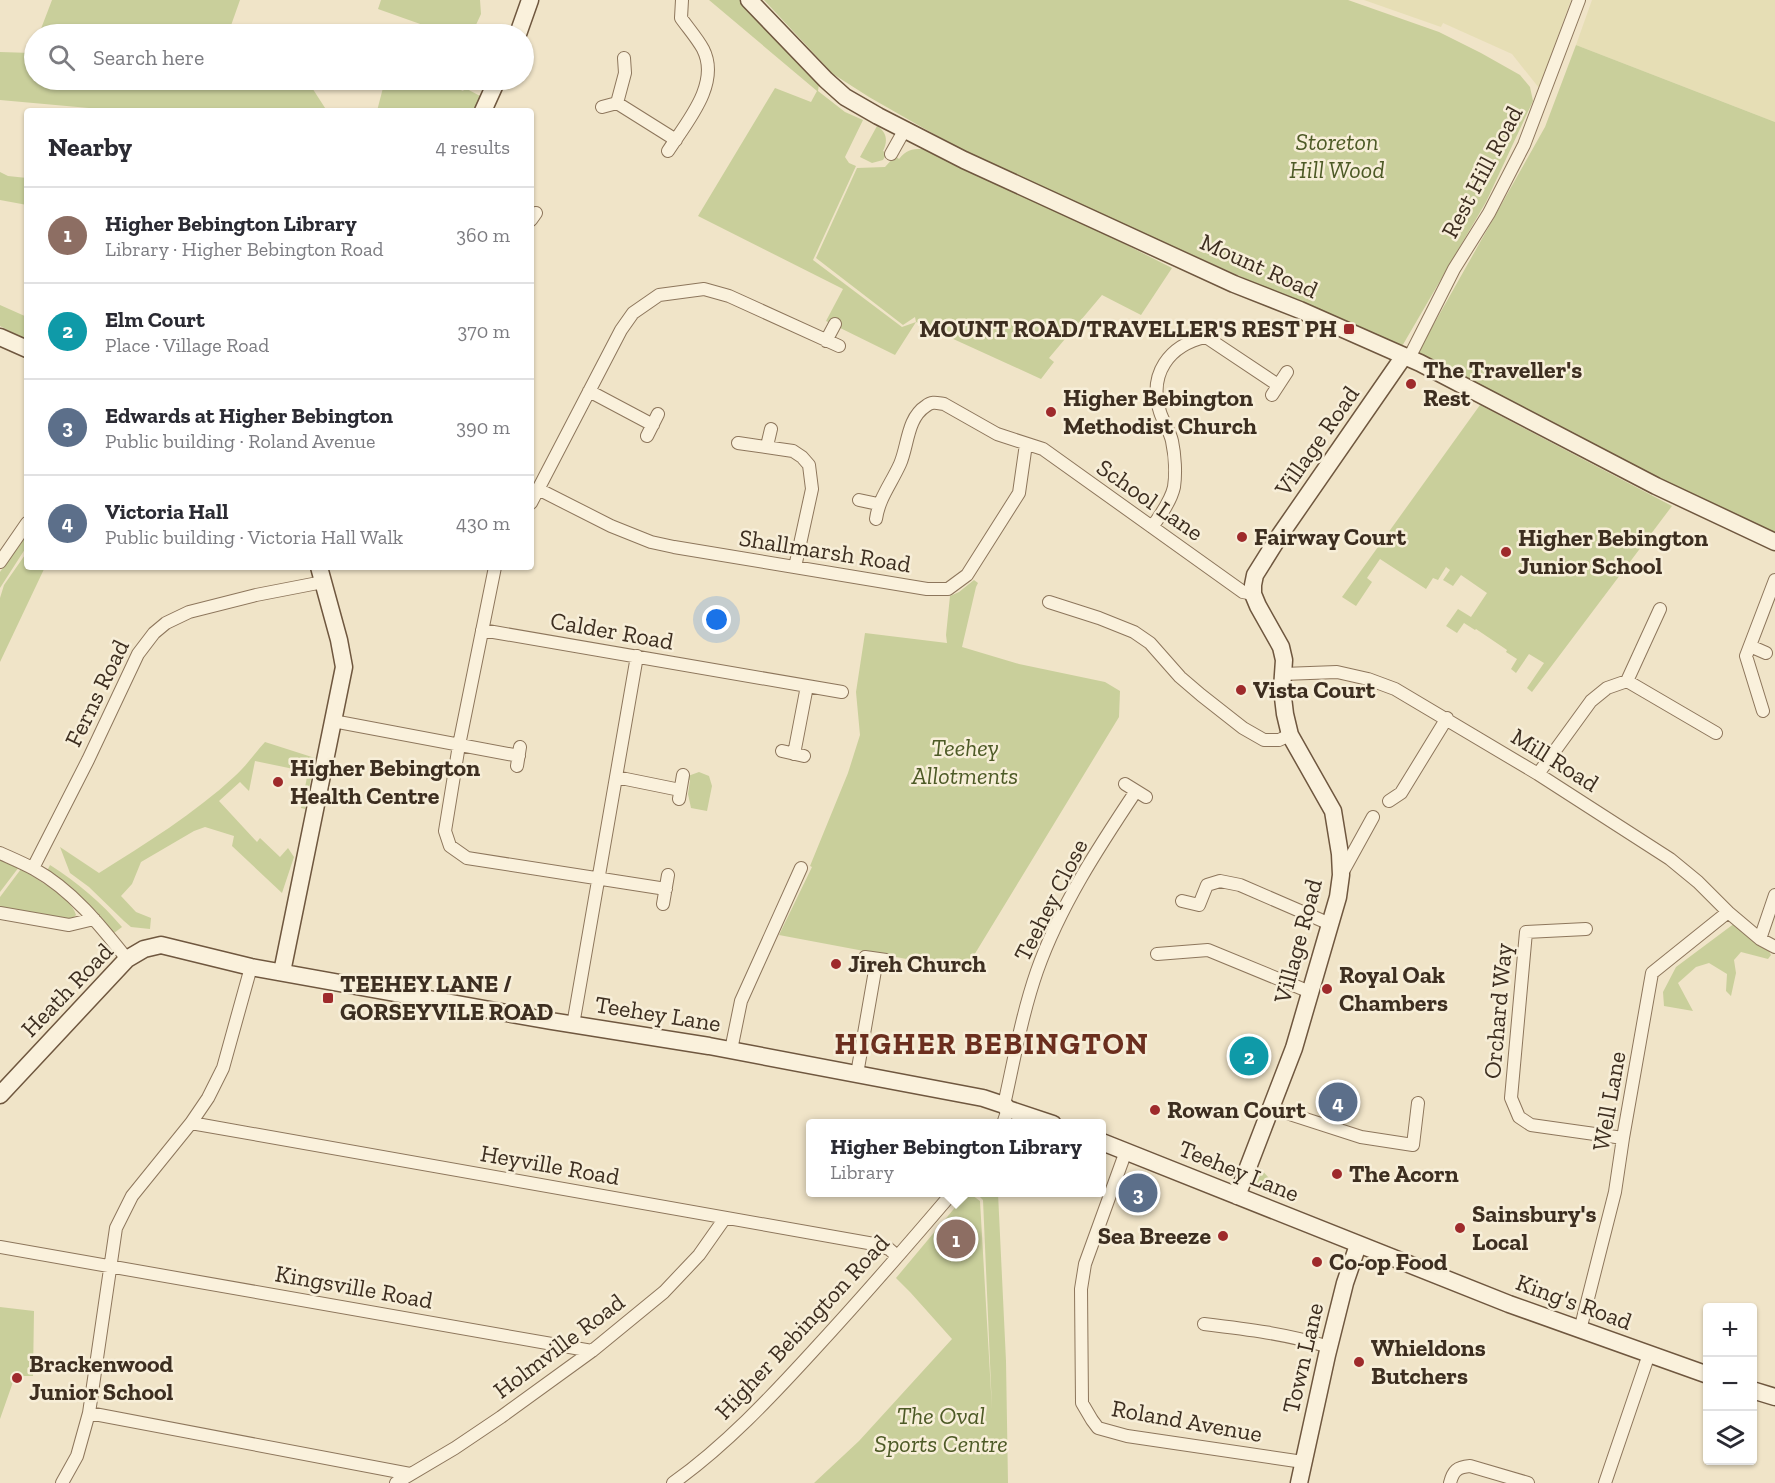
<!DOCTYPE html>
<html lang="en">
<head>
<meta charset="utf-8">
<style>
  :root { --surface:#fff; --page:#f2f2f3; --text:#2b2b33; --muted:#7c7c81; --line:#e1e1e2; --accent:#9e2a2b }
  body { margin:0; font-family:"Zilla Slab",serif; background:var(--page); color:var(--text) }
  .controls { position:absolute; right:18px; bottom:18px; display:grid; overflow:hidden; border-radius:6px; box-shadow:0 2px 4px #0004 }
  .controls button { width:54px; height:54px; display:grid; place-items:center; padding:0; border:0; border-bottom:2px solid var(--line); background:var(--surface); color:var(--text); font:30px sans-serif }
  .you { position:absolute; left:717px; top:620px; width:21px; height:21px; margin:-15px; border:4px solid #fff; border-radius:50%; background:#1a73e8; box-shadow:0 0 0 9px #1a73e833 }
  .badge { display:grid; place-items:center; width:39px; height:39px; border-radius:50%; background:var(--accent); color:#fff; font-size:20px; font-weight:700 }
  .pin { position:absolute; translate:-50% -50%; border:3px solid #fff; box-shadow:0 2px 6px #0006 }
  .popup { position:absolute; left:806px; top:1119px; width:300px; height:78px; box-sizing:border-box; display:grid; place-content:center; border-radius:6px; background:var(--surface); filter:drop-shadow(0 2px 4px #0005); font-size:20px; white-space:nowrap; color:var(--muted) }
  .popup b { font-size:22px; color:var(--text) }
  .popup::after { content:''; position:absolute; left:50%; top:100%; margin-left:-12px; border:12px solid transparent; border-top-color:var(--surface) }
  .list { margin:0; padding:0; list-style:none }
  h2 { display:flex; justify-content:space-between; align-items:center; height:78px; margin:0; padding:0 24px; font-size:26px }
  h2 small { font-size:20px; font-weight:400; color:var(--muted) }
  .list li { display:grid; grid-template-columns:39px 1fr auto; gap:18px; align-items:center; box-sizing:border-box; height:96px; padding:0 24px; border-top:2px solid var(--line) }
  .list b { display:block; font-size:22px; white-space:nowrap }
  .list p { margin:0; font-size:20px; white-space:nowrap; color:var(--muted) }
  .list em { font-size:20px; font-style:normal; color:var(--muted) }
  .icon { flex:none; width:33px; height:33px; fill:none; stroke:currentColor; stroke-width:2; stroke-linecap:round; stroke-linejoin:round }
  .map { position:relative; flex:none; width:1775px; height:1483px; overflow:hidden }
  .search { position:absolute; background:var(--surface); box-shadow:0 2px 4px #0004; left:24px; top:24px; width:510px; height:66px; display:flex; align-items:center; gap:15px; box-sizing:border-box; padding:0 21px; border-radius:33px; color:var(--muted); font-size:22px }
  .panel { position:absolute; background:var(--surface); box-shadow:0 2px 4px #0004; left:24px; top:108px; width:510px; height:462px; border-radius:6px }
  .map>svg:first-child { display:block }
  .farmland { fill:#e6deb5 }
  .green { fill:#c9cf9b }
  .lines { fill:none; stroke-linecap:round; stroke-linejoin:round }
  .street-casing { stroke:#8d765c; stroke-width:14 }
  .secondary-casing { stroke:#6f573f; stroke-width:19 }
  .street { stroke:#faf1dc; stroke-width:12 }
  .secondary { stroke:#faf1dc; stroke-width:16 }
  .poi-dot { fill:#9e2a2b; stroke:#f7eed8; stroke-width:2 }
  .labels { text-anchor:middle; stroke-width:5; stroke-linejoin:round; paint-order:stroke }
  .park-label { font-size:24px; font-style:italic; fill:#4d5a26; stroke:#f7eed8 }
  .street-label { font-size:24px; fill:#3d2e20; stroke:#f7eed8 }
  .poi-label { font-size:24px; font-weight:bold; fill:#3d2e20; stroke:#f7eed8; text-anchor:start }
  .district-label { font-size:30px; font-weight:bold; letter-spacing:1.5px; fill:#6b2e1e; stroke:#f7eed8 }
</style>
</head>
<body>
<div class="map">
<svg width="1775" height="1483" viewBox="0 0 1775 1483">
  <rect width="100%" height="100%" fill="#f0e4c8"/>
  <path class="farmland" d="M1364 0H1571L1539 88 1512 54 1443 23 1441 27Z
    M1592 0H1775V122L1576 45Z"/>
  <path class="green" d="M52 0H240L228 34H39Z
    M381 0H480L481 14 475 27 485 34H443L423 25 378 9Z
    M709 0H741L819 84 818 91 845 112 863 120 845 157 849 163 856 166 813 260 902 327 916 322 915 317 903 325 816 258 857 168 885 167 895 156 899 159C906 150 911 149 922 149L1093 228 1172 268 1141 315 1102 295 1049 358 1054 362 1041 379 916 322 895 355 826 321 843 289 698 216 775 88 811 102 817 91Z
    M764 0H1348L1439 32 1481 53 1520 75 1530 87 1533 101 1486 202 1401 348 1096 212 959 148 925 129 869 97 833 74Z
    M1576 45 1775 122V537L1417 354 1545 127Z
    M34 48V80H307L327 111H122L0 100V52L32 53Z
    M385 80H440L463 91 465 88 482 97 476 111H377Z
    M877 126C887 132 888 141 883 151L887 153 883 160 872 163 860 157Z
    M0 172 8 176 27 178V205L0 200Z
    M0 305 27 317V340L0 326Z
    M1480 405 1672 506 1532 692 1527 688 1544 663 1529 654 1516 673 1511 669 1517 659 1506 652 1507 650 1476 629 1475 630 1464 623 1457 633 1446 626 1458 609 1471 617 1487 593 1461 575 1453 586 1443 580 1450 570 1446 567 1438 580 1433 578 1426 589 1380 559 1367 578 1372 582 1356 606 1342 597Z
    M27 533V546L0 588V572Z
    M27 552V567H45L0 662V598L4 585Z
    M974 580 978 583 976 587 962 647 1019 664 1105 682 1120 691 1119 717 965 970 779 935 812 867 810 866 848 773 860 735 856 692 865 633 947 643 946 635 950 596 959 592Z
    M265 742 315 758 305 809 301 808 308 772 255 761 249 791 240 782 219 801 257 842 260 838 280 857 288 848 294 857 282 893 232 846 234 836 205 827 194 831 141 862 132 884 121 896 136 912 151 918 150 929 131 927 124 921 89 887 70 873 60 847 99 873C145 844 194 814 235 776 246 766 255 753 265 742Z
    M699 772 709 776 712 786 707 811 691 808 688 794 690 780 687 779 688 776Z
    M0 858 19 867 0 892Z
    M50 865C78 883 101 902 122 927L114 933 96 911 47 871Z
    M21 869C36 879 72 898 76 915L72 919H66L0 908V897Z
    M1735 923 1754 942 1767 947 1771 955 1768 959 1741 952 1734 960 1736 973 1731 996 1726 991 1727 974 1709 963 1696 967 1678 983 1693 1011 1664 1006 1663 992 1676 967Z
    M1260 1168 1277 1187 1278 1192 1275 1196 1259 1188 1256 1180Z
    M968 1192 980 1201 992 1409 983 1200 976 1193H998L1006 1361 1008 1483H814L859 1441 952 1339 910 1292 896 1278Z
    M0 1307 34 1311 33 1376H24L13 1382 0 1419Z"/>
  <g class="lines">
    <g class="street-casing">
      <path id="street" d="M624 58 625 73 617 103 676 140
        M602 107 617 103
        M668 151C686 123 721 84 703 49 697 38 688 28 681 18L682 0
        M891 154 905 129
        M531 220 536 213
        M826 341 835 324
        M1409 358 1454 269 1489 213 1524 145 1579 0
        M589 391 653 425
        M1272 395 1287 372
        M647 436 658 414
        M738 443 793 451 802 457 809 465 812 489 795 567
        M767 446 771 429
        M538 489 611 526 651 542 674 547 927 589H948L967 575 1019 493 1026 444
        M859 500 878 504
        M531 503 621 330 633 313 659 295 704 289 729 296 839 346
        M876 519C879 498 891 484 900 464 908 446 907 418 926 406 932 401 937 403 944 404L997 434 1043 449 1243 592 1253 594
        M1152 527C1160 516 1171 501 1174 487 1176 474 1175 455 1172 441 1170 431 1163 422 1160 412 1148 374 1169 345 1206 337L1278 385
        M0 562 27 523
        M495 567 459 745 445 831 450 846 467 858 666 889
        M1049 602 1099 618 1134 632 1150 643 1180 677 1201 695 1243 728 1264 740H1279L1290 735
        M482 630 842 692
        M1750 646 1766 653
        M1283 674 1337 672 1368 679 1395 689 1538 774 1670 859 1698 882 1728 912 1760 939 1775 947
        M1627 681 1660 609
        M1763 711 1746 656 1775 580
        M333 721 519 756
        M782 751 804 756
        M794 754 807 686
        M517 766 520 747
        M1538 774 1591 701 1607 688 1627 681 1716 733
        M616 777 680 790
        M1125 784 1146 797
        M679 799 683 775
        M1389 801 1401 793 1447 718
        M0 853C11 858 23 863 34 869 72 890 100 925 127 959
        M33 868 88 760 138 654 154 633 166 623 189 612 256 595 323 582
        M1341 875 1373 817
        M1182 901 1199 905 1207 885 1220 881 1240 885 1330 924
        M663 904 668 875
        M0 913 69 925 94 919
        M1586 929 1526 932 1511 1098 1519 1117 1531 1125 1623 1138
        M1760 939 1775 895
        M1157 954 1208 950 1310 992
        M865 957 886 960
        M573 1025 637 656
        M731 1050 741 1001 801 868
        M857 1074 877 959
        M1004 1105C1014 1060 1022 1014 1037 971 1060 906 1098 848 1136 791
        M1271 1108 1361 1137 1413 1145 1418 1103
        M191 1123 874 1244 889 1249 897 1256
        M1003 1124 1008 1109
        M1126 1151 1085 1264 1081 1289 1082 1403 1092 1420 1098 1428 1127 1436 1303 1462
        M0 1247 592 1351
        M1204 1324C1246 1329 1288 1334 1329 1347
        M1580 1330 1615 1192 1623 1138 1652 973 1728 912
        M89 1413 410 1474
        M62 1483 77 1456 89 1413 116 1228 132 1196 191 1123 208 1098 223 1068 251 967
        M396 1483 455 1448 501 1417 592 1351 664 1292 699 1255 725 1218
        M673 1483C725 1446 770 1398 813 1351 861 1299 907 1246 953 1192
        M1450 1483C1453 1471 1457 1467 1470 1466L1528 1483
        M1605 1483 1649 1354"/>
    </g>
    <g class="secondary-casing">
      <path id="secondary" d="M749 0 826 80 845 97 878 116 964 160 1234 284 1300 310 1420 363 1656 486 1775 542
        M518 34 530 0
        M483 111 497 80
        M0 337 27 349
        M282 972 344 667 339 640 319 567
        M0 1095 127 959 144 949 161 945 251 967 551 1021 709 1046 983 1098 1004 1105 1008 1109 1053 1124
        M1102 1142 1509 1304 1708 1375
        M1237 1196 1294 1048 1338 897 1341 875 1340 854 1333 811 1290 735 1285 714 1282 689 1284 660 1281 647 1258 606 1253 594V585L1255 575 1280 535 1404 356
        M1752 1390 1775 1397
        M1299 1483 1327 1355 1345 1283 1358 1245"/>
    </g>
    <use href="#street" class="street"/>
    <use href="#secondary" class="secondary"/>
  </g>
  <g class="poi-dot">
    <rect x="1343" y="323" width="12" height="12" rx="3"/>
    <circle cx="1411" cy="384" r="6"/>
    <circle cx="1051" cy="412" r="6"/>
    <circle cx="1242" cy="537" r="6"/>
    <circle cx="1506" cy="552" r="6"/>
    <circle cx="1241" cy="690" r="6"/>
    <circle cx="278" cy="782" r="6"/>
    <circle cx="836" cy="964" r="6"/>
    <circle cx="1327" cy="989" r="6"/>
    <rect x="322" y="992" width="12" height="12" rx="3"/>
    <circle cx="1155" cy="1110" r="6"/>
    <circle cx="1337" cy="1174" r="6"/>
    <circle cx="1460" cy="1228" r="6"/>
    <circle cx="1223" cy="1236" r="6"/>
    <circle cx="1317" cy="1262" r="6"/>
    <circle cx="1359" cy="1362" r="6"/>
    <circle cx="17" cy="1378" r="6"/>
  </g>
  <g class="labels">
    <g class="park-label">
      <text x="1337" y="150">Storeton<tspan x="1337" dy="28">Hill Wood</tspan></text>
      <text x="965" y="756">Teehey<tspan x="965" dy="28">Allotments</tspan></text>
      <text x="941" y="1424">The Oval<tspan x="941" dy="28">Sports Centre</tspan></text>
    </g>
    <g class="street-label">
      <text transform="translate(1482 172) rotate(-62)" y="8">Rest Hill Road</text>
      <text transform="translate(1259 266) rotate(24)" y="8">Mount Road</text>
      <text transform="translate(1317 441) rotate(-55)" y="8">Village Road</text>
      <text transform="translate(1150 500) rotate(35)" y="8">School Lane</text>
      <text transform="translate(825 551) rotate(9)" y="8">Shallmarsh Road</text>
      <text transform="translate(612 631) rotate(10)" y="8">Calder Road</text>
      <text transform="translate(97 693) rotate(-64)" y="8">Ferns Road</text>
      <text transform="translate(1555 760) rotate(32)" y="8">Mill Road</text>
      <text transform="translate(1051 900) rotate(-63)" y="8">Teehey Close</text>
      <text transform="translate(1298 941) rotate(-75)" y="8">Village Road</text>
      <text transform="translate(67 990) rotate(-46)" y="8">Heath Road</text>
      <text transform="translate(1498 1011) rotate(-85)" y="8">Orchard Way</text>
      <text transform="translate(658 1014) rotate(9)" y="8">Teehey Lane</text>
      <text transform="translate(1609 1101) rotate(-80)" y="8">Well Lane</text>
      <text transform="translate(550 1165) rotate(10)" y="8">Heyville Road</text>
      <text transform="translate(1239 1171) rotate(22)" y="8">Teehey Lane</text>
      <text transform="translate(354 1287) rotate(10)" y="8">Kingsville Road</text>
      <text transform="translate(1574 1302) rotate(20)" y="8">King's Road</text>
      <text transform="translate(802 1327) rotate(-47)" y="8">Higher Bebington Road</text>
      <text transform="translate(559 1346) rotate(-37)" y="8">Holmville Road</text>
      <text transform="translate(1303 1358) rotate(-77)" y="8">Town Lane</text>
      <text transform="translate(1187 1421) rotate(10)" y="8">Roland Avenue</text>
    </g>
    <g class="poi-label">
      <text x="1337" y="337" text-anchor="end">MOUNT ROAD/TRAVELLER'S REST PH</text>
      <text x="1423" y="378">The Traveller's<tspan x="1423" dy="28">Rest</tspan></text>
      <text x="1063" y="406">Higher Bebington<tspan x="1063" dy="28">Methodist Church</tspan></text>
      <text x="1254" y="545">Fairway Court</text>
      <text x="1518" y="546">Higher Bebington<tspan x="1518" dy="28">Junior School</tspan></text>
      <text x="1253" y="698">Vista Court</text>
      <text x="290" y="776">Higher Bebington<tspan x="290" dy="28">Health Centre</tspan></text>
      <text x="848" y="972">Jireh Church</text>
      <text x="1339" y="983">Royal Oak<tspan x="1339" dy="28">Chambers</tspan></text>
      <text x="340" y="992">TEEHEY LANE /<tspan x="340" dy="28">GORSEYVILE ROAD</tspan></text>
      <text x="1167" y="1118">Rowan Court</text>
      <text x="1349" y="1182">The Acorn</text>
      <text x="1472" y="1222">Sainsbury's<tspan x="1472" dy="28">Local</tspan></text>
      <text x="1211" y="1244" text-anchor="end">Sea Breeze</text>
      <text x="1329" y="1270">Co-op Food</text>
      <text x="1371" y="1356">Whieldons<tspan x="1371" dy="28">Butchers</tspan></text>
      <text x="29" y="1372">Brackenwood<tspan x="29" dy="28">Junior School</tspan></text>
    </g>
    <g class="district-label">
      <text x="992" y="1054">HIGHER BEBINGTON</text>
    </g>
  </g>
</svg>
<div class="controls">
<button>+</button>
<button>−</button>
<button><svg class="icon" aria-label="layers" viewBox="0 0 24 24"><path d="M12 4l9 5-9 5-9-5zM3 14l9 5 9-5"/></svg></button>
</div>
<div class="you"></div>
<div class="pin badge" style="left:956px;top:1239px;background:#8d6e63">1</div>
<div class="popup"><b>Higher Bebington Library</b>Library</div>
<div class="pin badge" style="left:1249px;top:1056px;background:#0f9aa8">2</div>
<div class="pin badge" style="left:1138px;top:1193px;background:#5c6f8a">3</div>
<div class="pin badge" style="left:1338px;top:1102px;background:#5c6f8a">4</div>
<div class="search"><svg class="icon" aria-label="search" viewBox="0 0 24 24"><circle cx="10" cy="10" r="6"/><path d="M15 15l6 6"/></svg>Search here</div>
<section class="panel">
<h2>Nearby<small>4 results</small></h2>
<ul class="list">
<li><span class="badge" style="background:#8d6e63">1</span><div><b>Higher Bebington Library</b><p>Library · Higher Bebington Road</p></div><em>360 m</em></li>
<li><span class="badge" style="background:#0f9aa8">2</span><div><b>Elm Court</b><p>Place · Village Road</p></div><em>370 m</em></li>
<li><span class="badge" style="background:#5c6f8a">3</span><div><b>Edwards at Higher Bebington</b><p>Public building · Roland Avenue</p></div><em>390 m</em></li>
<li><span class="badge" style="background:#5c6f8a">4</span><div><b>Victoria Hall</b><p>Public building · Victoria Hall Walk</p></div><em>430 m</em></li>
</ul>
</section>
</div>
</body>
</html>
